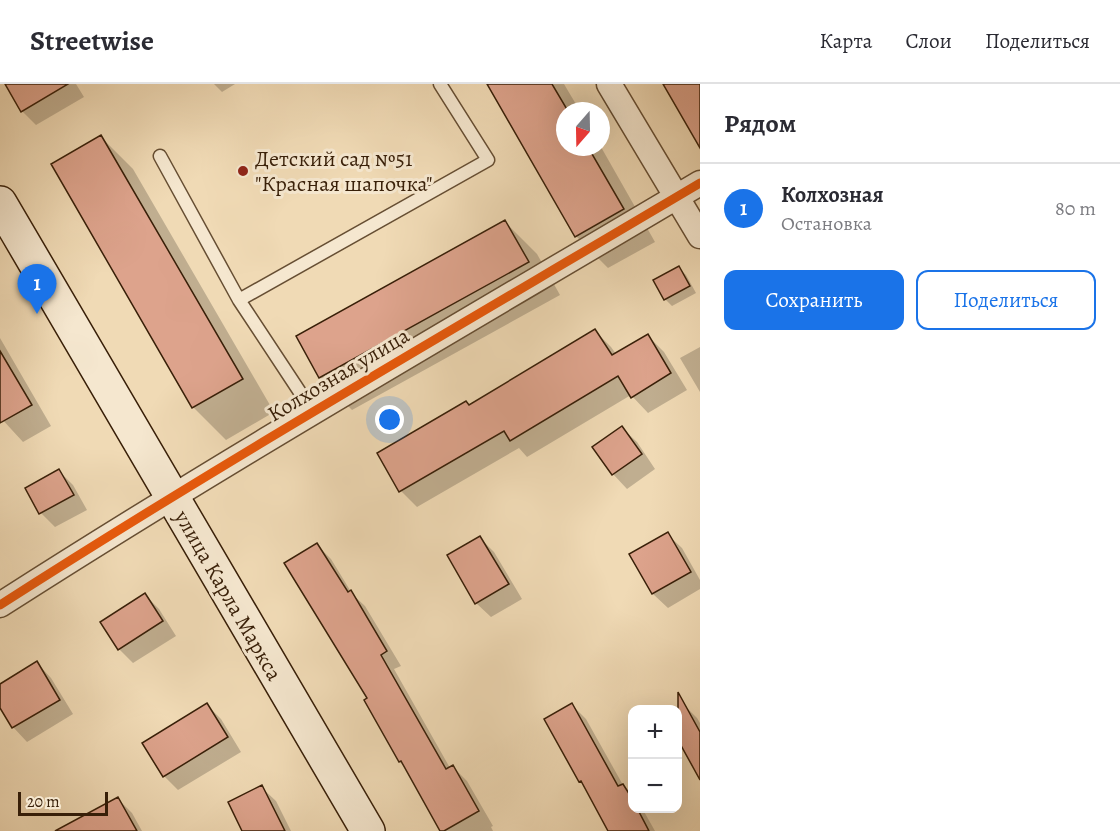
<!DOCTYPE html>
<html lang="ru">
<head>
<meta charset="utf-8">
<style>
  :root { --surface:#fff; --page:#f2f2f3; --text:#2b2b33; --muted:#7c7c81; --line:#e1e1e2; --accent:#1a73e8 }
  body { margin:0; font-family:Alegreya,serif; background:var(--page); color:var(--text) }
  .controls { position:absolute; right:18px; bottom:18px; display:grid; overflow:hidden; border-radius:12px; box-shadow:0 6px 24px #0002 }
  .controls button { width:54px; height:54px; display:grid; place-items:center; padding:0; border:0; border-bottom:2px solid var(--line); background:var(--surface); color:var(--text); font:30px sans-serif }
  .compass { position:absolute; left:556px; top:18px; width:54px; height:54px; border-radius:50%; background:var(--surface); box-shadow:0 6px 24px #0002; rotate:200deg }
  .scale { position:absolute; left:18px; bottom:15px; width:90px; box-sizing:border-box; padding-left:6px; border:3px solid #381f08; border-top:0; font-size:16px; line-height:21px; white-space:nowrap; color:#381f08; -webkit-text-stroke:4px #f5e7cf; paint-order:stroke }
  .you { position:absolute; left:390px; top:336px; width:21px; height:21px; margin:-15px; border:4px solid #fff; border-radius:50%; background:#1a73e8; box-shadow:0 0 0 9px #1a73e833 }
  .badge { display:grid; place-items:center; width:39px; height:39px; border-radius:50%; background:var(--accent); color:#fff; font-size:20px; font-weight:700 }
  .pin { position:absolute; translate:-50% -50px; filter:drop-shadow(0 2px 3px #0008) }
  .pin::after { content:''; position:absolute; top:32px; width:21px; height:18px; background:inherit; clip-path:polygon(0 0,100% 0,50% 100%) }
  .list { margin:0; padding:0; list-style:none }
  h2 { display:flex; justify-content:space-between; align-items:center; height:78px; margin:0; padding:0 24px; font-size:26px }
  h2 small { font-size:20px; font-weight:400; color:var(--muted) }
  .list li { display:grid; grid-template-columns:39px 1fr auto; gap:18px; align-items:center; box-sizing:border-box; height:90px; padding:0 24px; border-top:2px solid var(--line) }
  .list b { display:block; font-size:22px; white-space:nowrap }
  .list p { margin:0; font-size:20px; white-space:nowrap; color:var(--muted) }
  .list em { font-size:20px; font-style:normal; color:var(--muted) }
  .actions { display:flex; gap:12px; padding:18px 24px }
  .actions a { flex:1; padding:14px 0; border:2px solid var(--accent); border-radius:12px; text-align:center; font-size:21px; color:var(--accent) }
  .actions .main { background:var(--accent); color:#fff }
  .map { position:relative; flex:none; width:700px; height:747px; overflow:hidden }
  header { display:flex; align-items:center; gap:36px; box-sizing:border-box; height:84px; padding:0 30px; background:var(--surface); border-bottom:2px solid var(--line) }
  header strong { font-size:28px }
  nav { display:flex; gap:33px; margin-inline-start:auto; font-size:21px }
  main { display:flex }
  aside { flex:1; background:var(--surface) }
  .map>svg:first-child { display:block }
  .shadow { fill:#0003 }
  .building { fill:#dda38c; stroke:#381f08; stroke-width:1.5 }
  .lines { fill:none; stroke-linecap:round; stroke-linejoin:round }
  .service-casing { stroke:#664e33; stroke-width:15 }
  .minor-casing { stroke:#664e33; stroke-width:27 }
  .secondary-casing { stroke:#381f08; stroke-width:36 }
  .service { stroke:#f5e7cf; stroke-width:12 }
  .minor { stroke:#f5e7cf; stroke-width:24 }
  .secondary { stroke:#f5e7cf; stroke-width:33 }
  .cycleway-casing { stroke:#f5e7cf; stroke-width:13 }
  .cycleway { stroke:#e8590c; stroke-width:9 }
  .poi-dot { fill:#8f2418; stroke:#f5e7cf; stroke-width:2 }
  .labels { text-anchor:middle; stroke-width:6; stroke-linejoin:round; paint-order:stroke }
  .poi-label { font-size:22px; fill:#381f08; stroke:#f5e7cf; text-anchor:start }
  .street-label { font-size:22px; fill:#381f08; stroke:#f5e7cf }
</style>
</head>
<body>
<header>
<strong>Streetwise</strong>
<nav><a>Карта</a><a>Слои</a><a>Поделиться</a></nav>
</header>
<main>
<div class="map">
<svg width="700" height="747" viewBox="0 0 700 747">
  <rect width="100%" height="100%" fill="#f0dab5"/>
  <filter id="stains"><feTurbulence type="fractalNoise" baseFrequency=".00333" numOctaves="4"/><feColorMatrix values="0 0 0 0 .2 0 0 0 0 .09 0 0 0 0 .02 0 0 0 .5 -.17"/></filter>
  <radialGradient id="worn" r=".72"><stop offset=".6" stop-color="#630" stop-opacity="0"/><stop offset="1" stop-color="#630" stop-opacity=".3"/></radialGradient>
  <path class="shadow" d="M6 0H76L84 13 36 41 22 27Z
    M214 0H235L222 8Z
    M489 0H564L580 27H565V63H601L655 158 608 184 576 152Z
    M101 53 133 85 274 328 226 356 194 324 53 81Z
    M505 138 537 170 560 211 352 326 320 294 298 253Z
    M679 184 686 191 696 209 672 222 665 215Z
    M595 247 611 263 616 270 647 251 664 268 687 306 648 329 631 311 527 373 519 364 417 423 401 407 470 322Z
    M0 254 51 342 23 358 0 333Z
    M700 263V308L680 274Z
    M622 344 637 358 655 385 627 405 613 390 594 364Z
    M59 387 73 401 87 426 55 443 41 429Z
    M667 450 682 464 700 496V505L668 524 653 510 631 471Z
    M480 454 494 468 522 515 491 533 476 519 449 472Z
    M317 461 331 475 353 511 365 522 401 582 394 585 450 684 453 683 467 697 493 742 491 743 493 747H442L406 684 400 678 369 615Z
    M145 511 159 525 176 552 133 579 119 565Z
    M37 579 51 594 73 630 27 658 13 643 0 621V601Z
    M683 620 697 634 700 639V690L696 686 678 653V626H673Z
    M207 621 221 635 241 668 178 706 164 692Z
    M572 621 586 635 623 701 632 711V724H642L655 747H609L586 703 580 697 546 636Z
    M261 703 276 717 291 747H244Z
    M118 715 132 729 142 747H76Z"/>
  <path class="building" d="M5 0H68L21 28Z
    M487 0H552L568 27H565V63H588L624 125 575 153Z
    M663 0H700V64Z
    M101 51 243 295 192 324 51 80Z
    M505 136 529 178 319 294 296 252Z
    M679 182 690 202 664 216 653 196Z
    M595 245 612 271 648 250 671 289 631 314 618 292 510 357 504 347 399 408 377 369 466 317 469 321Z
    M0 267 32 321 0 339Z
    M622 342 642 370 612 391 592 363Z
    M59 385 74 411 39 430 25 404Z
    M668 448 691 488 652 510 629 470Z
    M480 452 509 500 475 520 447 471Z
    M317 459 348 508 351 506 387 567 381 571 446 685 453 681 479 727 444 747H440L401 677 399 678 364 616 367 614 284 479Z
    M145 509 163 537 118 566 100 538Z
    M37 577 60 616 12 644 0 624V600Z
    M678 608 700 648V696L678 656Z
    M207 619 228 653 163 693 142 659Z
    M572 619 618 702 623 700 633 716V724H637L649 747H608L581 697 579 698 544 635Z
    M262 701 285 747H242L228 718Z
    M118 713 137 747H55Z"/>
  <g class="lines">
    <g class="service-casing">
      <path id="service" d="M160 72 239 216
        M313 328 239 216 488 76 440 0"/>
    </g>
    <g class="minor-casing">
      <path id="minor" d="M609 0 700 152
        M0 521C229 374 466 238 700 99"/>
    </g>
    <g class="secondary-casing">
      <path id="secondary" d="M0 119 368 747"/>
    </g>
    <use href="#service" class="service"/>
    <use href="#minor" class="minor"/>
    <use href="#secondary" class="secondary"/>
    <g class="cycleway-casing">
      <path id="cycleway" d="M0 521C229 374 466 238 700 99"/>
    </g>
    <use href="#cycleway" class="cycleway"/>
  </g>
  <circle class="poi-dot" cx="243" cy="87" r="6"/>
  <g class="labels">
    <g class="poi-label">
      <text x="255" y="82">Детский сад №51<tspan x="255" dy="25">"Красная шапочка"</tspan></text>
    </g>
    <g class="street-label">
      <text transform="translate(338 290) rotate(-31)" y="8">Колхозная улица</text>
      <text transform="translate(229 511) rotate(60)" y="8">улица Карла Маркса</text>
    </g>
  </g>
  <rect width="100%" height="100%" filter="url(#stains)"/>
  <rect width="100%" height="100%" fill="url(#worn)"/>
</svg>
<div class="controls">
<button>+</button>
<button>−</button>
</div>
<svg class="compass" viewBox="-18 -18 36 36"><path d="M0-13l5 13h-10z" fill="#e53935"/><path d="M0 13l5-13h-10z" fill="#7c7c81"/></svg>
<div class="scale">20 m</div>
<div class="you"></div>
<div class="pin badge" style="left:37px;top:230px">1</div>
</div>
<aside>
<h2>Рядом<small></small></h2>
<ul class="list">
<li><span class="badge">1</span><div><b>Колхозная</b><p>Остановка</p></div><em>80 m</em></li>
</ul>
<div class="actions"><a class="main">Сохранить</a><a>Поделиться</a></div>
</aside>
</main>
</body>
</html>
